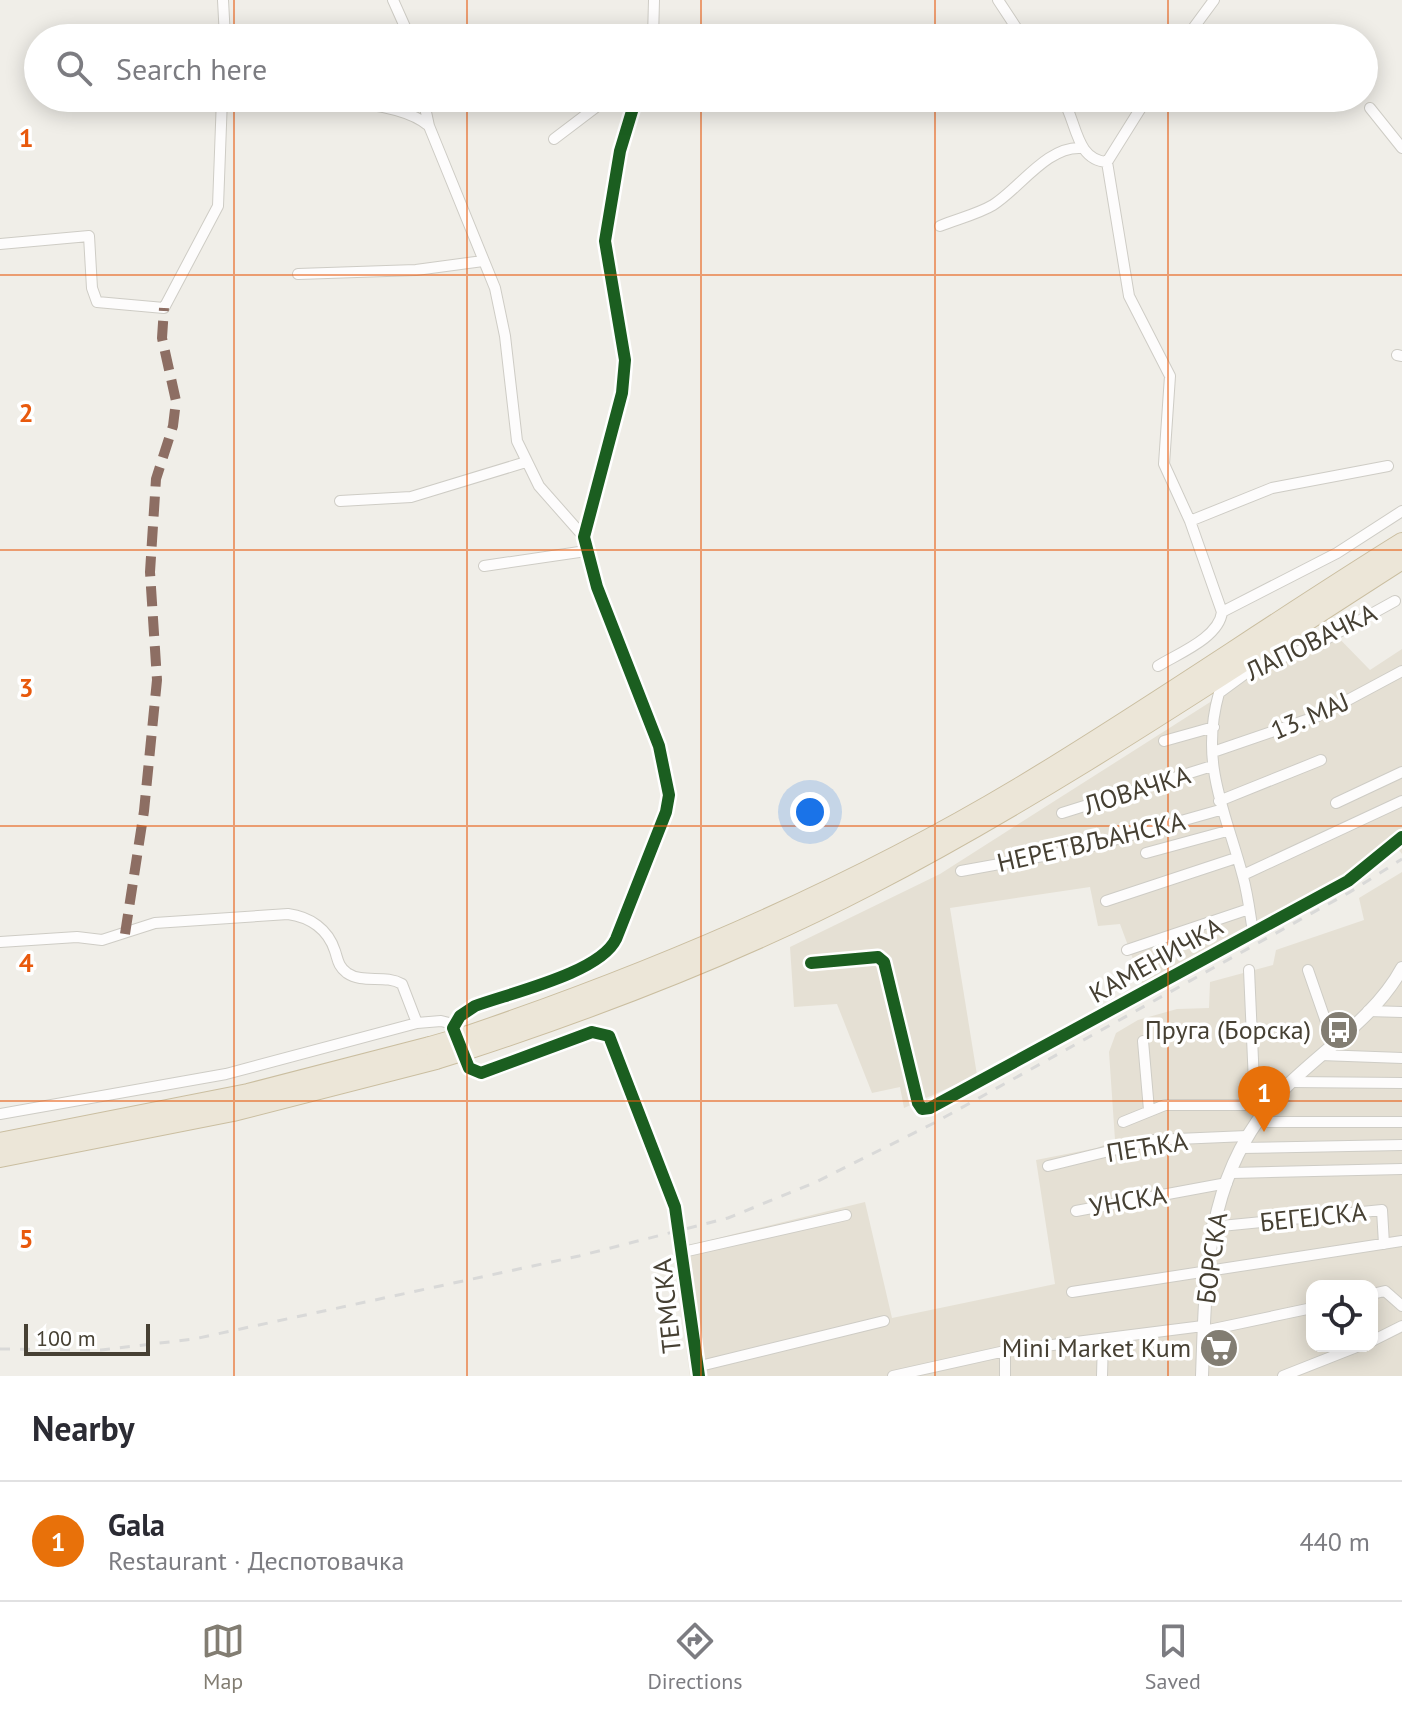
<!DOCTYPE html>
<html lang="en">
<head>
<meta charset="utf-8">
<style>
  :root { --surface:#fff; --page:#f2f2f3; --text:#2b2b33; --muted:#7c7c81; --line:#e1e1e2; --accent:#827d72 }
  body { margin:0; font-family:"PT Sans",sans-serif; background:var(--page); color:var(--text) }
  .controls { position:absolute; right:24px; bottom:24px; display:grid; overflow:hidden; border-radius:16px; box-shadow:0 4px 20px #0003 }
  .controls button { width:72px; height:72px; display:grid; place-items:center; padding:0; border:0; border-bottom:2px solid var(--line); background:var(--surface); color:var(--text); font:40px sans-serif }
  .scale { position:absolute; left:24px; bottom:20px; width:126px; box-sizing:border-box; padding-left:8px; border:4px solid #464033; border-top:0; font-size:22px; line-height:28px; white-space:nowrap; color:#464033; -webkit-text-stroke:6px #fff; paint-order:stroke }
  .you { position:absolute; left:810px; top:812px; width:28px; height:28px; margin:-20px; border:6px solid #fff; border-radius:50%; background:#1a73e8; box-shadow:0 0 0 12px #1a73e833 }
  .badge { display:grid; place-items:center; width:52px; height:52px; border-radius:50%; background:var(--accent); color:#fff; font-size:26px; font-weight:700 }
  .pin { position:absolute; translate:-50% -66px; filter:drop-shadow(0 2px 4px #0008) }
  .pin::after { content:''; position:absolute; top:42px; width:28px; height:24px; background:inherit; clip-path:polygon(0 0,100% 0,50% 100%) }
  .list { margin:0; padding:0; list-style:none }
  h2 { display:flex; justify-content:space-between; align-items:center; height:104px; margin:0; padding:0 32px; font-size:34px }
  h2 small { font-size:26px; font-weight:400; color:var(--muted) }
  .list li { display:grid; grid-template-columns:52px 1fr auto; gap:24px; align-items:center; box-sizing:border-box; height:120px; padding:0 32px; border-top:2px solid var(--line) }
  .list b { display:block; font-size:30px; white-space:nowrap }
  .list p { margin:0; font-size:26px; white-space:nowrap; color:var(--muted) }
  .list em { font-size:26px; font-style:normal; color:var(--muted) }
  .icon { flex:none; width:44px; height:44px; fill:none; stroke:currentColor; stroke-width:2; stroke-linecap:round; stroke-linejoin:round }
  .map { position:relative; flex:none; width:1402px; height:1376px; overflow:hidden }
  .search { position:absolute; background:var(--surface); box-shadow:0 4px 20px #0003; left:24px; right:24px; top:24px; height:88px; display:flex; align-items:center; gap:20px; box-sizing:border-box; padding:0 28px; border-radius:44px; color:var(--muted); font-size:30px }
  .sheet { height:224px; background:var(--surface) }
  nav { display:flex; justify-content:space-around; align-items:center; box-sizing:border-box; height:112px; border-top:2px solid var(--line); background:var(--surface); font-size:22px; color:var(--muted) }
  nav a { display:grid; justify-items:center; gap:4px }
  nav .on { color:var(--accent) }
  .map>svg:first-child { display:block }
  .residential { fill:#e5e0d4; fill-rule:evenodd }
  .lines { fill:none; stroke-linecap:round; stroke-linejoin:round }
  .minor-casing { stroke:#ceccc5; stroke-width:12 }
  .tertiary-casing { stroke:#ceccc5; stroke-width:14 }
  .motorway-casing { stroke:#cabea0; stroke-width:20 }
  .minor { stroke:#fdfcfc; stroke-width:10 }
  .tertiary { stroke:#fdfcfc; stroke-width:12 }
  .motorway { stroke:#ece6d8; stroke-width:18 }
  .rail { stroke:#d9d9d8; stroke-width:3; stroke-dasharray:10 10; stroke-linecap:butt }
  .motorway-bridge-casing { stroke:#cabea0; stroke-width:20; stroke-linecap:butt }
  .motorway-bridge { stroke:#ece6d8; stroke-width:18 }
  .quiet { stroke:#8d6e63; stroke-width:10; stroke-dasharray:20 10; stroke-linecap:butt }
  .cycleway-casing { stroke:#fff; stroke-width:17 }
  .cycleway { stroke:#1b5e20; stroke-width:12 }
  .grid { fill:none; stroke:#e8590c; stroke-width:2; stroke-opacity:0.55 }
  .labels { text-anchor:middle; stroke-width:7; stroke-linejoin:round; paint-order:stroke }
  .street-label { font-size:26px; fill:#464033; stroke:#fff }
  .poi-label { font-size:26px; fill:#464033; stroke:#fff; text-anchor:end }
  .grid-label { font-size:26px; text-anchor:middle; font-weight:bold; fill:#e8590c; stroke:#fff; stroke-width:7; stroke-linejoin:round; paint-order:stroke }
</style>
</head>
<body>
<div class="map">
<svg width="1402" height="1376" viewBox="0 0 1402 1376">
  <rect width="100%" height="100%" fill="#f0eee8"/>
  <path class="residential" d="M1328 627 1370 670 1402 649V854L1398 849 1369 872 1290 920 1147 997 1120 924 1098 926 1090 887 950 908 977 1075 904 1108 900 1087 872 1093 837 1004 794 1007 790 947 940 874Z
    M1402 872V1376H690L673 1250 734 1234 865 1202 892 1318 1055 1284 1036 1160 1097 1148 1115 1140 1109 1052 1116 1033 1138 1020 1177 1009 1209 1008 1210 982 1273 965 1276 950 1364 920 1359 898ZM1312 1286H1372V1346H1312Z"/>
  <g class="lines">
    <g class="minor-casing">
      <path id="minor" d="M223 0 225 38
        M393 0 410 38
        M998 0 1023 38
        M653 38 654 0
        M1186 38 1214 0
        M423 98 429 126 495 288 505 336 517 441 539 486 584 537
        M636 98 620 151 605 241 625 360 622 393 584 537 597 587 659 746 669 795 666 812 616 939C600 973 510 993 475 1006L460 1016 453 1028 469 1068 481 1073 592 1032 609 1036 675 1207 699 1376
        M1062 98C1077 121 1075 160 1107 162
        M1147 98 1107 162 1129 296 1170 376 1164 464 1190 521 1222 612
        M222 103C274 102 389 92 429 126
        M1370 108 1402 148
        M554 139 608 98
        M940 226C957 219 978 214 993 205 1020 188 1047 146 1081 148
        M0 244 89 236 92 288 97 302 164 308 218 206 222 98
        M298 274 416 270 483 261
        M1397 355 1402 356
        M340 501 411 497 526 462
        M1190 521 1272 488 1388 466
        M484 566 586 551
        M1222 612 1337 553 1402 511
        M1158 666C1177 654 1219 638 1222 612
        M1164 741 1214 727
        M1213 752 1318 716 1402 671
        M1219 801 1321 760
        M1336 803 1402 772
        M1062 813 1212 766
        M1146 853 1227 831
        M961 871 1082 849 1220 810
        M1243 875 1402 801
        M1106 901 1236 858
        M1253 932C1250 914 1248 895 1243 877 1226 812 1199 764 1219 693L1249 671 1319 643 1395 601
        M0 942 77 937 102 940 155 923 288 914C310 917 328 929 335 951 338 960 338 966 347 973 363 984 385 974 402 984L417 1023
        M1127 950 1249 909
        M811 963 878 957 884 962 918 1103 922 1109 930 1108 1348 881 1402 837
        M1249 970 1255 1105 1263 1111
        M1308 970 1333 1042
        M1368 1011 1402 1012
        M1143 1041 1149 1110
        M1321 1055 1402 1058
        M1291 1082 1402 1083
        M0 1114 226 1074 417 1023 441 1021 453 1024
        M1123 1122 1165 1105H1255
        M1256 1122H1402
        M1242 1148 1402 1145
        M1048 1166 1154 1140 1247 1136
        M1232 1173 1402 1169
        M1076 1211 1227 1183
        M1211 1227 1382 1210 1384 1244
        M683 1252 846 1215
        M1072 1292 1402 1241
        M1372 1294 1385 1291 1402 1306
        M1204 1331 1312 1308
        M1372 1341 1402 1326
        M696 1367 884 1321
        M893 1376 1005 1351 1203 1326
        M1005 1376V1351
        M1102 1376 1103 1340
        M1283 1376 1359 1346"/>
    </g>
    <g class="tertiary-casing">
      <path id="tertiary" d="M1202 1376C1206 1266 1205 1163 1292 1081 1329 1046 1378 1013 1402 968"/>
    </g>
    <g class="motorway-casing">
      <path id="motorway" d="M468 1035C659 970 845 891 1019 787 1149 709 1273 622 1402 542
        M471 1049C608 1004 742 952 869 886 1054 790 1227 672 1402 560
        M0 1142 248 1093 430 1046
        M0 1158 233 1112 436 1060"/>
    </g>
    <use href="#minor" class="minor"/>
    <use href="#tertiary" class="tertiary"/>
    <use href="#motorway" class="motorway"/>
    <path class="rail" d="M0 1349 101 1350 194 1339 579 1256 728 1218 816 1182 934 1123 1350 892 1402 859"/>
    <g class="motorway-bridge-casing">
      <path id="motorway-bridge" d="M430 1046 468 1035
        M436 1060 471 1049"/>
    </g>
    <use href="#motorway-bridge" class="motorway-bridge"/>
    <path class="quiet" d="M125 934 144 811 157 680 150 572 156 479 173 426 176 401 162 338 164 308"/>
    <g class="cycleway-casing">
      <path id="cycleway" d="M636 98 620 151 605 241 625 360 622 393 584 537 597 587 659 746 669 795 666 812 616 939C600 973 510 993 475 1006L460 1016 453 1028 469 1068 481 1073 592 1032 609 1036 675 1207 699 1376
        M811 963 878 957 884 962 918 1103 922 1109 930 1108 1348 881 1402 837"/>
    </g>
    <use href="#cycleway" class="cycleway"/>
  </g>
  <path class="grid" d="M234 0V38M467 0V38M701 0V38M935 0V38M1168 0V38M234 98V1376M467 98V1376M701 98V1376M935 98V1376M1168 98V1376M0 275H1402M0 550H1402M0 826H1402M0 1101H1402"/>
  <defs>
    <g id="bus-disc" transform="scale(2)"><circle r="9.5" fill="#827d72" stroke="#fff"/><path d="M-5-6H5V4H4V6H2V4H-2V6H-4V4H-5ZM-3.5-4V0h7V-4ZM-3.5 1.2v1.5H-2V1.2ZM2 1.2v1.5H3.5V1.2Z" fill="#fff"/></g>
    <g id="supermarket-disc" transform="scale(2)"><circle r="9.5" fill="#827d72" stroke="#fff"/><path d="M-6-5.5h2.5l.6 2H6L4.5 2H-2.5L-4.4-4H-6ZM-1.5 3.2a1.3 1.3 0 1 0 .1 0ZM3 3.2a1.3 1.3 0 1 0 .1 0Z" fill="#fff"/></g>
  </defs>
  <g fill-rule="evenodd">
    <use href="#bus-disc" x="1339" y="1030"/>
    <use href="#supermarket-disc" x="1219" y="1348"/>
  </g>
  <g class="labels">
    <g class="street-label">
      <text transform="translate(1311 642) rotate(-26)" y="9">ЛАПОВАЧКА</text>
      <text transform="translate(1310 716) rotate(-23)" y="9">13. МАЈ</text>
      <text transform="translate(1137 790) rotate(-17)" y="9">ЛОВАЧКА</text>
      <text transform="translate(1091 842) rotate(-13)" y="9">НЕРЕТВЉАНСКА</text>
      <text transform="translate(1156 960) rotate(-29)" y="9">КАМЕНИЧКА</text>
      <text transform="translate(1147 1147) rotate(-9)" y="9">ПЕЋКА</text>
      <text transform="translate(1128 1201) rotate(-10)" y="9">УНСКА</text>
      <text transform="translate(1313 1217) rotate(-6)" y="9">БЕГЕЈСКА</text>
      <text transform="translate(1212 1258) rotate(-82)" y="9">БОРСКА</text>
      <text transform="translate(667 1306) rotate(-96)" y="9">ТЕМСКА</text>
    </g>
    <g class="poi-label">
      <text x="1311" y="1039">Пруга (Борска)</text>
      <text x="1191" y="1357">Mini Market Kum</text>
    </g>
  </g>
  <g class="grid-label">
    <text x="26" y="147">1</text>
    <text x="26" y="422">2</text>
    <text x="26" y="697">3</text>
    <text x="26" y="972">4</text>
    <text x="26" y="1248">5</text>
  </g>
</svg>
<div class="controls">
<button><svg class="icon" aria-label="locate" viewBox="0 0 24 24"><circle cx="12" cy="12" r="6"/><path d="M12 2v4M12 18v4M2 12h4M18 12h4"/></svg></button>
</div>
<div class="scale">100 m</div>
<div class="you"></div>
<div class="pin badge" style="left:1264px;top:1132px;background:#e8710a">1</div>
<div class="search"><svg class="icon" aria-label="search" viewBox="0 0 24 24"><circle cx="10" cy="10" r="6"/><path d="M15 15l6 6"/></svg>Search here</div>
</div>
<section class="sheet">
<h2>Nearby<small></small></h2>
<ul class="list">
<li><span class="badge" style="background:#e8710a">1</span><div><b>Gala</b><p>Restaurant · Деспотовачка</p></div><em>440 m</em></li>
</ul>
</section>
<nav>
<a class="on"><svg class="icon" aria-label="map" viewBox="0 0 24 24"><path d="M3 6l6-2 6 2 6-2v14l-6 2-6-2-6 2zM9 4v14M15 6v14"/></svg>Map</a>
<a><svg class="icon" aria-label="directions" viewBox="0 0 24 24"><path d="M12 3l9 9-9 9-9-9zM9 14v-3h6M13 9l2 2-2 2"/></svg>Directions</a>
<a><svg class="icon" aria-label="saved" viewBox="0 0 24 24"><path d="M7 4h10v16l-5-4-5 4z"/></svg>Saved</a>
</nav>
</body>
</html>
